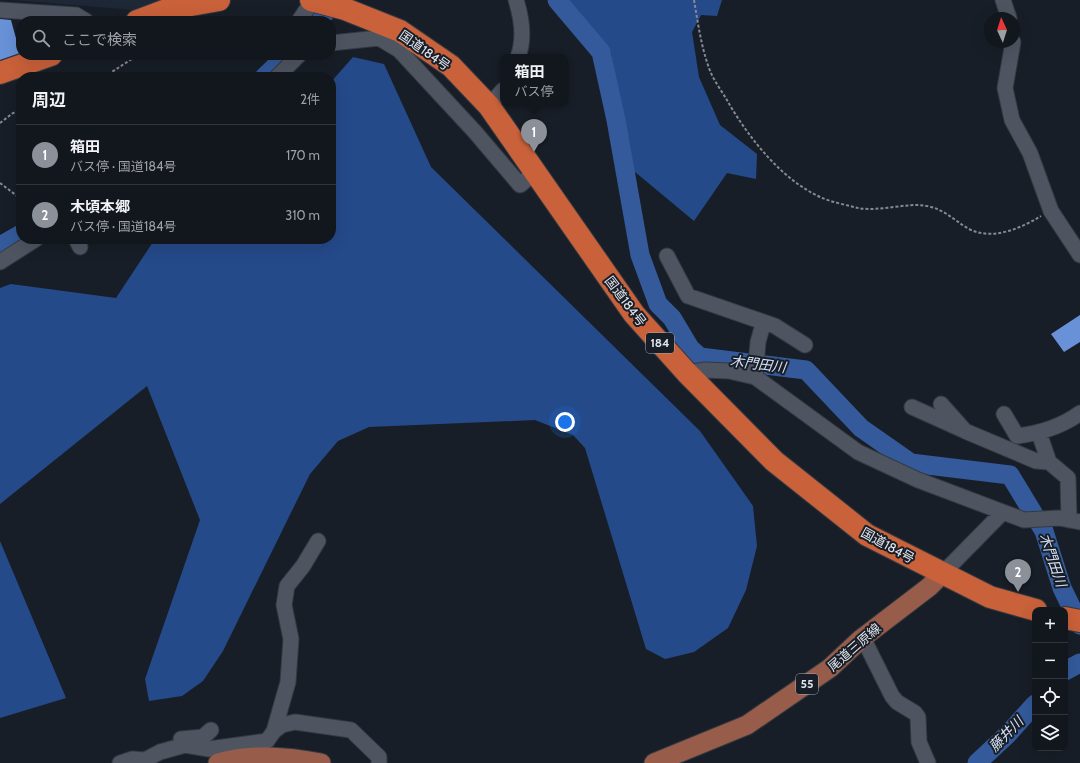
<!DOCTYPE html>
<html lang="ja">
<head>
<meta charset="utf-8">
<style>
  :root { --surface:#12161d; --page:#1b1f26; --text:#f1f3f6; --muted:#9c9fa4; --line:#31353b; --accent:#8c9099 }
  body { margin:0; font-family:Cabin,"Noto Sans JP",sans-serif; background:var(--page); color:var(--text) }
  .controls { position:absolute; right:12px; bottom:12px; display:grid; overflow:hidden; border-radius:8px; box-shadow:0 4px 16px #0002 }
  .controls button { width:36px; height:36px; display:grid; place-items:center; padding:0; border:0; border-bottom:1px solid var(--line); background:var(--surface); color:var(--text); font:20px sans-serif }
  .compass { position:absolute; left:984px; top:12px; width:36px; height:36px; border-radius:50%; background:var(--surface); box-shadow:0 4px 16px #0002; rotate:356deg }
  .you { position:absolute; left:565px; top:422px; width:14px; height:14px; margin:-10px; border:3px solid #fff; border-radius:50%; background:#1a73e8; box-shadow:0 0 0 6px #1a73e833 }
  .badge { display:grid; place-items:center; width:26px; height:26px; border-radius:50%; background:var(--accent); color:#fff; font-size:13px; font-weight:700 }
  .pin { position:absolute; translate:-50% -33px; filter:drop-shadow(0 1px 2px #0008) }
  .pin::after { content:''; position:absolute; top:21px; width:14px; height:12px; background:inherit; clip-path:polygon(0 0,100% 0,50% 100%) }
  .popup { position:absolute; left:500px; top:54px; width:68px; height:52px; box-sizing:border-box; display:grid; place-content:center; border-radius:8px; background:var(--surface); filter:drop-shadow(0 1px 3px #0005); font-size:13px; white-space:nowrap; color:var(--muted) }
  .popup b { font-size:15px; color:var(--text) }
  .popup::after { content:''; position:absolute; left:50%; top:100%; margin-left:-8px; border:8px solid transparent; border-top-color:var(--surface) }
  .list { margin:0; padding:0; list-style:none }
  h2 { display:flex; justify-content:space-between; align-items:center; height:52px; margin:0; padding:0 16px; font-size:17px }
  h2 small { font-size:13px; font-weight:400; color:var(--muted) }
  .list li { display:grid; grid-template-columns:26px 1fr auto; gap:12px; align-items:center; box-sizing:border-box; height:60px; padding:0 16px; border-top:1px solid var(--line) }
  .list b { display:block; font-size:15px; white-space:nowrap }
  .list p { margin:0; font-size:13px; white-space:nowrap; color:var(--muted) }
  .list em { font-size:13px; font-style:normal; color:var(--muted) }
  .icon { flex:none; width:22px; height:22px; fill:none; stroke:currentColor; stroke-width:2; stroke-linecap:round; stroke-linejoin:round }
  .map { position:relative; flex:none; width:1080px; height:763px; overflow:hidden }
  .search { position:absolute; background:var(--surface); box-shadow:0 4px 16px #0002; left:16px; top:16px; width:320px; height:44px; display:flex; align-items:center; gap:10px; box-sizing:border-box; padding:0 14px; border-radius:16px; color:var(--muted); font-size:15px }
  .panel { position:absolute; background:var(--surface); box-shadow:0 4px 16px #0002; left:16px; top:72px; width:320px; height:172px; border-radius:16px }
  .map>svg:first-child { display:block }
  .built { fill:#1e2736 }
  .forest { fill:#254a8a }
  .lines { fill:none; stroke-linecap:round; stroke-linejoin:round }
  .river { stroke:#345a9b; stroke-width:19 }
  .building { fill:#6891d8 }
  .minor-casing { stroke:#353941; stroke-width:17 }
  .major-casing { stroke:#353941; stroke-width:21 }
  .highway-casing { stroke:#353941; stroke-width:24 }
  .path { stroke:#858a92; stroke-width:2; stroke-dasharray:3 2; stroke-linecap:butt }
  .minor { stroke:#4e5561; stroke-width:15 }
  .major { stroke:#985c4a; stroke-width:19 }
  .highway { stroke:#c9613a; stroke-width:22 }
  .labels { text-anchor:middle; stroke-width:4; stroke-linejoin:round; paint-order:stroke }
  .shield { fill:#181e27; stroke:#a5aab2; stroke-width:1 }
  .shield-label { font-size:12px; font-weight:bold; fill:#e2e6ed }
  .street-label { font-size:13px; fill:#e2e6ed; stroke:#181e27 }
  .water-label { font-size:14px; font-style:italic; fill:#d6e1f5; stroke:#181e27 }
</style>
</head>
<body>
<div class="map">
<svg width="1080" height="763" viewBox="0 0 1080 763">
  <rect width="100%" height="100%" fill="#181e27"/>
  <path class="built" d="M13 0H160L132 10Z"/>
  <path class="forest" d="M566 0H722L717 16 701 15 692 32 699 77 720 125 757 154 756 179 727 173 694 221 629 167 611 53Z
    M353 57 384 64 431 167 700 431 753 506 757 546 746 590 728 628 694 652 665 659 646 649 585 448 573 435 535 420 369 427 338 441 310 474 223 651 203 681 182 696 149 701 145 679 200 520 147 386 0 504V288L11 284 116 298 155 239H331V82Z
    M0 541 66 698 0 718Z"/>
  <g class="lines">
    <path class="river" d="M557 0 601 52 616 120 640 255 658 304 672 318 690 348 700 357 806 370 861 428 911 463 1010 475 1044 531 1062 588 1080 625
      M318 21 336 0
      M264 77 287 55
      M0 246 21 234
      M1065 671 1080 663
      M977 763 1008 734 1035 704"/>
  </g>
  <path class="building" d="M0 19 11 20 20 53 0 60Z
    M1080 315V342L1064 352 1051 334Z"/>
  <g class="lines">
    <g class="minor-casing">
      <path id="minor" d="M516 0C522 19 525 38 518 57
        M1003 0 1009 18
        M169 9 183 21
        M0 10 76 15 86 21
        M299 21 313 0
        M1013 42 1005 88 1012 120 1030 153 1051 211 1080 255
        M331 43 379 38 399 50 475 132 520 185 535 172
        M277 77 299 55
        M489 106 503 90
        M76 239 80 247
        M667 256 688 296 775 326 805 345
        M0 262 36 239
        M687 373 705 370 729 371 755 377 858 452 918 480 1024 520 1059 518 1080 522
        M755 377 758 342 763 324
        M941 404 965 431 1036 461 1049 462
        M912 407 963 430
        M1004 414 1017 436C1041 433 1061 427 1080 413
        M1039 433 1049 462 1068 478 1069 520
        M942 574 1002 513
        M861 639 866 644 892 696 897 702 915 713 918 717 919 742 928 763
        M274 731 282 725 295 722 351 730 379 757V763
        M181 739 203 737 211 730
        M145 760 160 752 185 745 209 749 267 741 274 731 288 682 291 639 284 605 287 586 303 566 318 541
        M120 763 132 759 145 760 146 763"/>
    </g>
    <g class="major-casing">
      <path id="major" d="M218 763C251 753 288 757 321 763
        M654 763 747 725 830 668 861 639 929 587 942 574"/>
    </g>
    <g class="highway-casing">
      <path id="highway" d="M311 0 345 9 400 31 451 66 489 106 634 314 687 373 774 461 867 535 990 597 1036 610
        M137 21 169 9 219 0
        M0 73 51 55
        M1065 618 1080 621"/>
    </g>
    <path class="path" d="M694 0C698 23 701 46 709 68 713 80 722 91 728 102 749 138 781 179 820 197 831 202 846 205 858 208 880 212 908 202 927 206 944 209 955 221 969 229 993 241 1021 228 1041 216
      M104 77 138 55
      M0 123 13 113 21 111
      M0 183 21 199"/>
    <use href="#minor" class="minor"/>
    <use href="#major" class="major"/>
    <use href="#highway" class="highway"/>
  </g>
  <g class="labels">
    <g class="shield">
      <rect x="646" y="333" width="28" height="20" rx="3"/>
      <rect x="796" y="674" width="22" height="20" rx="3"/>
    </g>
    <g class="shield-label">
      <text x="660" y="347">184</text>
      <text x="807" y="688">55</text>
    </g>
    <g class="street-label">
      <text transform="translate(425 50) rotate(35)" y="5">国道184号</text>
      <text transform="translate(626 301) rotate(53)" y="5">国道184号</text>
      <text transform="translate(888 545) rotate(29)" y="5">国道184号</text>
      <text transform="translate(854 647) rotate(-41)" y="5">尾道三原線</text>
    </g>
    <g class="water-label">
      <text transform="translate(758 364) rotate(7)" y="5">木門田川</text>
      <text transform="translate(1053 560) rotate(71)" y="5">木門田川</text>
      <text transform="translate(1006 734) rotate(-46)" y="5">藤井川</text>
    </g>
  </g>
</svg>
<div class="controls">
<button>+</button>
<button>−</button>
<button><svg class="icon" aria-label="locate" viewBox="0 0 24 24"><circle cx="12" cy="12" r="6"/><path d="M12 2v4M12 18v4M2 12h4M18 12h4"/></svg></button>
<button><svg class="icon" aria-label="layers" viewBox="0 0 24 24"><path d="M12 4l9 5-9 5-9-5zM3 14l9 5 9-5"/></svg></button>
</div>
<svg class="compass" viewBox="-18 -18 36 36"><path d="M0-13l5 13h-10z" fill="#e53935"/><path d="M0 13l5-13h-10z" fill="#9c9fa4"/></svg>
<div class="you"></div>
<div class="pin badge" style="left:534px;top:152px">1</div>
<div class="popup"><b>箱田</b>バス停</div>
<div class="pin badge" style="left:1018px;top:592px">2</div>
<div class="search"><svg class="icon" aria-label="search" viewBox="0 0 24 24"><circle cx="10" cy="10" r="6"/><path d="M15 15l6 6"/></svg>ここで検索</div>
<section class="panel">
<h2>周辺<small>2件</small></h2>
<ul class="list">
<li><span class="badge">1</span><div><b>箱田</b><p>バス停 · 国道184号</p></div><em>170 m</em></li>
<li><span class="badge">2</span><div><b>木頃本郷</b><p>バス停 · 国道184号</p></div><em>310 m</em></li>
</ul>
</section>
</div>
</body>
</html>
